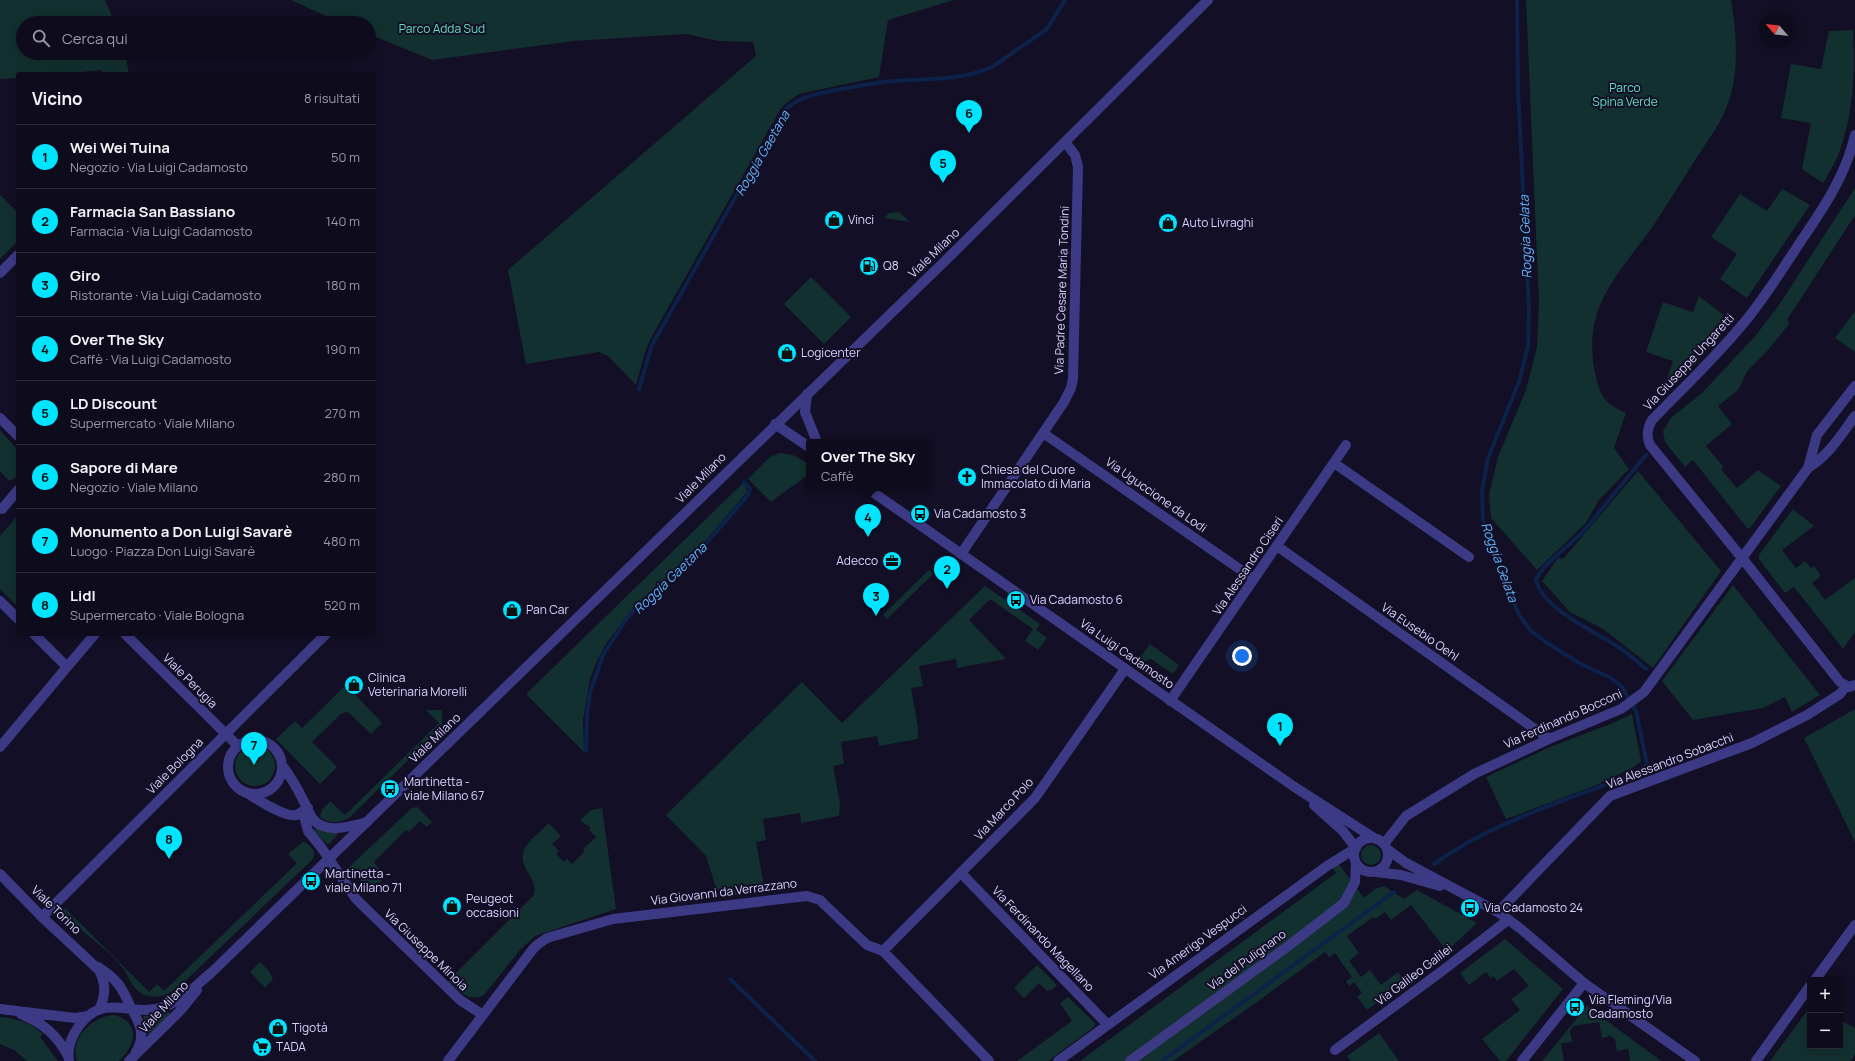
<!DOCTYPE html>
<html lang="it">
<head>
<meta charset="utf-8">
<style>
  :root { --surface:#0e0b1c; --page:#171425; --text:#f1f3f6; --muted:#9b9ba3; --line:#2e2b3b; --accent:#00e5ff }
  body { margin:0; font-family:Manrope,sans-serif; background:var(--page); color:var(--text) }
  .controls { position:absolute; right:12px; bottom:12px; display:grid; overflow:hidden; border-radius:4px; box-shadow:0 2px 10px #0003 }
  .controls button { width:36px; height:36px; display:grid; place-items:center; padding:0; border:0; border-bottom:1px solid var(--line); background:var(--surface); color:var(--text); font:20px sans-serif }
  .compass { position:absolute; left:1759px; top:12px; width:36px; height:36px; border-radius:50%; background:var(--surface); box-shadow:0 2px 10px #0003; rotate:298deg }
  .you { position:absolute; left:1242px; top:656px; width:14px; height:14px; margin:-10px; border:3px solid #fff; border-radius:50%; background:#1a73e8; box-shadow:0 0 0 6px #1a73e833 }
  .badge { display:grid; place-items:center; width:26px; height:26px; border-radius:50%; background:var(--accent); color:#111; font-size:13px; font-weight:700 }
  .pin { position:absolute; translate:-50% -33px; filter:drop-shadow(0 1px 2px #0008) }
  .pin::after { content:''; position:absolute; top:21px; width:14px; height:12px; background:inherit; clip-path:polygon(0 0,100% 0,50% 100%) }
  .popup { position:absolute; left:806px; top:439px; width:124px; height:52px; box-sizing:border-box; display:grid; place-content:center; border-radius:4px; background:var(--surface); filter:drop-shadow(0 1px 3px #0005); font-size:13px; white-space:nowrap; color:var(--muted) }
  .popup b { font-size:15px; color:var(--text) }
  .popup::after { content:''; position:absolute; left:50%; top:100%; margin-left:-8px; border:8px solid transparent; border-top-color:var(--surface) }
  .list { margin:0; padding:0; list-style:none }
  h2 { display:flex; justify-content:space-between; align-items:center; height:52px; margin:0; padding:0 16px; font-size:17px }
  h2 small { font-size:13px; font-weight:400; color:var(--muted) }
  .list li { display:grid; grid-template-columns:26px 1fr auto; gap:12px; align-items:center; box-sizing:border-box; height:64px; padding:0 16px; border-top:1px solid var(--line) }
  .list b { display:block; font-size:15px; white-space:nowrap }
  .list p { margin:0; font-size:13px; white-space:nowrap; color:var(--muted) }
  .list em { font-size:13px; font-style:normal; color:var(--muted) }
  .icon { flex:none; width:22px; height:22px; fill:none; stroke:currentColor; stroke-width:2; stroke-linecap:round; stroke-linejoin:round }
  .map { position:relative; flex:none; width:1855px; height:1061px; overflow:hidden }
  .search { position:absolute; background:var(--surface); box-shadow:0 2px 10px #0003; left:16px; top:16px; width:360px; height:44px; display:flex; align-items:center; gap:10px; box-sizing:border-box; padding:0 14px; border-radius:22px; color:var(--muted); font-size:15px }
  .panel { position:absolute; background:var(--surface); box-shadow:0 2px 10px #0003; left:16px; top:72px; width:360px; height:564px; border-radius:4px }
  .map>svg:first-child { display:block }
  .green { fill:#12302f }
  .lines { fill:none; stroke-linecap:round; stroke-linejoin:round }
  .stream { stroke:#0c2248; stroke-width:4 }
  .minor { stroke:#3d3a85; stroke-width:10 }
  .tertiary { stroke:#3d3a85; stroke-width:10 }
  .labels { text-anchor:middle; stroke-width:4; stroke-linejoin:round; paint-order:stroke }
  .park-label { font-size:12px; fill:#5fe0c0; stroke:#130f26 }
  .poi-label { font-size:12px; fill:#d9d4ff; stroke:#130f26; text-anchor:start }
  .street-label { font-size:12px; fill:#d9d4ff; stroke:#130f26 }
  .water-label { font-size:13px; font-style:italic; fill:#62b6ff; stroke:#130f26 }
</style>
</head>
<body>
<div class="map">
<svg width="1855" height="1061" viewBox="0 0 1855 1061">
  <rect width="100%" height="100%" fill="#130f26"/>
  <path class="green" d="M0 0H105L115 23H23V53H125L129 74H103L101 70 59 74H18V78L0 79Z
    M291 0H954L888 20 879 77 799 94 789 101 781 108 651 338 646 349 636 385 608 356 599 352 526 364 508 270 756 56 753 42 718 41 687 34 574 41 432 60 369 34V23H341Z
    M1526 0H1731C1737 35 1740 78 1725 111 1718 127 1707 142 1697 157 1682 181 1667 205 1651 229 1616 277 1582 308 1595 373 1600 395 1604 404 1626 413L1614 448 1629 469 1599 500 1585 524 1537 570 1491 518 1489 495 1498 457 1526 390 1537 347 1539 303Z
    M1853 30C1855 68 1854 110 1841 147 1837 160 1830 171 1823 183L1802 169 1811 123 1781 118 1791 64 1821 69 1829 31Z
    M1855 188V215L1787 320 1790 323 1768 350 1748 370 1738 390 1718 406 1732 424 1706 446 1723 466 1721 469 1737 488 1758 470 1781 486 1750 528H1747L1693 460 1685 467 1665 442 1663 431 1671 418 1703 392 1756 335 1779 305Z
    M1782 189 1810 205 1747 298 1720 279 1737 254 1711 237 1740 194 1767 211Z
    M0 195 18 213V241L0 259Z
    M899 212 910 222 884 218 889 213Z
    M811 277 851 317 824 344 784 304Z
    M1699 296 1730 320 1666 391 1664 388 1673 361 1646 352 1663 302 1693 312Z
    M1855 311V352L1835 338Z
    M0 430 18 450V476L9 481 0 471Z
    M780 453 793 455 809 464V474L771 502 748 479 770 457Z
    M1638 471 1721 571 1653 668 1603 629 1570 612 1542 581 1558 558 1563 559Z
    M743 483 746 487 747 492 690 559 636 604 606 644 597 661 590 679 583 720 584 752 526 694Z
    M1793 509 1814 526 1782 550 1796 568 1805 561 1811 568 1814 566 1821 576 1812 583 1825 600 1855 578V632L1843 649 1794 587 1785 593 1759 559V555Z
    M18 515V607L0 589V536Z
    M929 570 933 574 887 619 883 615Z
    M1733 585 1820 695 1792 712 1785 697 1763 708 1693 720 1662 681Z
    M985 586 1040 624 1036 630 1047 638 1038 650 1025 641 1033 629 990 599 969 620 1006 659 957 668 956 659 919 666 923 686 911 688 918 727V739L879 746 877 736 841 742 844 764 833 766 840 804 839 816 801 823 800 813 763 819 766 840 756 842 765 891 719 897 706 856 666 815 802 682 842 723Z
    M1150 644 1179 665 1173 674 1151 659 1143 662 1139 659Z
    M346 685 382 723 371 734 348 712 342 713 312 742 337 767 320 784 276 739 295 721 302 728Z
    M1855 709V842L1804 738Z
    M426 710H442V724L439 730 350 817C342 823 327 825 320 816L322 810 330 801 345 815 439 723Z
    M1632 714 1641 761 1634 767 1594 786 1506 819 1486 777 1550 747 1613 723Z
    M235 766a20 20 0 1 1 40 0a20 20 0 1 1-40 0Z
    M417 807 432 822 427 827 420 821 409 832 406 830 374 862 385 877 371 891 356 876 347 874 348 868 412 808Z
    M602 808 616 909 535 936 520 950 484 995C469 1003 459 991 448 981L534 895C539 878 515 866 525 848 530 839 541 831 549 823L561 836 552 844 559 851 556 854 564 862 567 859 572 864 585 851 583 849 596 837 589 830 591 828 580 820 591 810Z
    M316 827 337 833 338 834 329 844H327L314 831Z
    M303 842C310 844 318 852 312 860L181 985C171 993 158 1000 145 995 132 990 130 977 122 967 105 946 81 932 62 913L65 908 149 992 157 984 164 991 297 863 288 854Z
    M1361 855a10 10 0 1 1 20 0a10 10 0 1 1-20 0Z
    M1338 863 1364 898 1375 889 1384 886 1404 899 1417 890 1477 923 1447 951 1411 905 1391 920 1385 912 1375 919 1373 917 1347 936 1359 953 1349 961 1361 977 1370 970 1381 985 1398 972 1405 982 1367 1010 1357 997 1362 993 1354 982 1349 986 1346 981 1352 977 1335 953 1329 957 1325 952 1257 1002 1173 1061H1080L1336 873 1333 868Z
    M1505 939 1563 989 1506 1061H1500L1482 1039 1520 1010 1511 999 1529 986 1514 969 1497 981 1493 976 1491 978 1486 972 1469 985 1460 973Z
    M260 962 269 971 273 979 265 988 250 972Z
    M1037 965 1057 985 1053 989 1047 991 1039 983 1024 998 1014 988Z
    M1068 997 1095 1023 1094 1027 1048 1061H1017L1072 1021 1060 1003Z
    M1587 1006 1661 1061H1630L1628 1049 1617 1051 1615 1039 1610 1036 1602 1038 1599 1022 1573 1026 1570 1031 1572 1042 1561 1043 1564 1061H1542Z
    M1810 1007V1046H1840V1020L1855 1028V1054L1851 1061H1770Z
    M168 1012 170 1013V1015L148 1035 147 1034 143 1016H155Z
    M114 1015C141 1022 136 1045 119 1061H77C69 1038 93 1016 114 1015Z
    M0 1017C16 1018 31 1023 43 1034L40 1037 58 1061H27L14 1050 0 1044Z
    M1379 1033 1399 1061H1351L1347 1056Z"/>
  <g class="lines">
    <path class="stream" d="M639 389 652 345 784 111C799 96 817 94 836 90 852 87 868 84 884 82 920 78 959 82 992 67L1047 29 1065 0
      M1646 669C1638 662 1629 654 1620 648 1596 632 1540 608 1536 579L1545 566 1583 532 1646 455
      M586 750 587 715 590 693 603 655 626 620 638 605 692 560 748 495 750 489 744 482
      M1434 864C1494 821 1568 800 1636 773L1644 768 1647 764 1636 711 1622 687 1611 678 1579 663 1547 643 1531 631 1519 615 1495 557 1483 520 1482 491 1488 458 1519 382 1528 346 1529 309 1518 90 1517 0
      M730 979 815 1061
      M1162 1061 1394 892"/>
    <path class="minor" d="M1855 135C1846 174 1825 206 1803 238 1783 268 1765 298 1742 325 1714 359 1682 389 1652 420 1647 429 1646 436 1650 445L1742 558 1840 682 1849 687 1855 685
      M0 273 18 255
      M0 418 18 436
      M1043 433 1254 579
      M1334 463 1469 557
      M1808 468C1829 455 1841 435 1855 416
      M2 509 18 490
      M1277 546 1549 739
      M961 554 1064 402 1071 388 1073 379 1078 167 1075 155 1065 142
      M0 601 18 619
      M34 634 67 667 95 634
      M125 634 238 746
      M1170 701 1346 445
      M228 767a27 27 0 1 1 54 0a27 27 0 1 1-54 0Z
      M0 747 67 667
      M282 765C290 776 297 787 303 800 307 806 309 814 313 819 325 835 352 826 367 822
      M247 793C257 799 285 818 297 815 300 813 304 810 308 808
      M308 808 305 820 308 831 321 847 356 899 460 1000 483 1015
      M1384 844 1406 816 1474 774 1549 739 1621 709 1644 692 1808 468 1817 435 1855 386
      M961 873 1107 1024
      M0 874 42 917 99 970C106 984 106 995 99 1010
      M1498 912 1610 796 1752 743 1807 715 1840 694 1846 686
      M42 917 326 634
      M883 951 1035 798 1125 669
      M98 967C117 979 122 987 131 1008
      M1815 980 1855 925
      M1335 1050 1442 971 1508 920
      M448 1061 533 949 537 945 547 938 613 919 807 896 820 900 825 905 867 945 883 951 989 1061
      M1058 1061 1327 866 1356 848
      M1130 1061 1287 947 1344 903 1355 882 1356 864
      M1522 1061 1584 983
      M1756 1061 1810 986"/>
    <path class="tertiary" d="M807 394 805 412 817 442
      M775 424 809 447
      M867 488 1293 786 1374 838
      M1314 805 1343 831 1356 848
      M1354 855a17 17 0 1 1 34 0a17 17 0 1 1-34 0Z
      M1387 849 1406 863 1498 912 1521 929 1584 983 1695 1061
      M1376 872 1401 875 1440 886
      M131 1008C140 1023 146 1036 136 1052
      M0 1009 75 1018 88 1016
      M21 1014C43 1023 57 1035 68 1056
      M69 1061C67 1050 70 1041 75 1032 101 988 130 1019 164 1007 182 1001 196 985 211 973L945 261 1208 0
      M129 1061 179 1012 197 990"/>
  </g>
  <defs>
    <g id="shop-disc" transform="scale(1)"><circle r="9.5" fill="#00e5ff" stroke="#130f26"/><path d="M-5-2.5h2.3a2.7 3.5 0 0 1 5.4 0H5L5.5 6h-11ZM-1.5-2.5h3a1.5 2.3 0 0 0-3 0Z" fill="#111"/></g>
    <g id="fuel-disc" transform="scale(1)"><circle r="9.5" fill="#00e5ff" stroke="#130f26"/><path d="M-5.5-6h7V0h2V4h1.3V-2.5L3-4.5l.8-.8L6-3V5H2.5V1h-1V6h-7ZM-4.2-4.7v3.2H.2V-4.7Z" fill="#111"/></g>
    <g id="church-disc" transform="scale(1)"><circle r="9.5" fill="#00e5ff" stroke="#130f26"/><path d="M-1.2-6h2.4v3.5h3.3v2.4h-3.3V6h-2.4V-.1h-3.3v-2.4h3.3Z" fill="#111"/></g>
    <g id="bus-disc" transform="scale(1)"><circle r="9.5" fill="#00e5ff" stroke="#130f26"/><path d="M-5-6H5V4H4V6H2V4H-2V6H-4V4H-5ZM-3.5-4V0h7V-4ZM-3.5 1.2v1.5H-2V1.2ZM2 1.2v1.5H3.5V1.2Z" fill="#111"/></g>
    <g id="office-disc" transform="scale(1)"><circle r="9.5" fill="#00e5ff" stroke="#130f26"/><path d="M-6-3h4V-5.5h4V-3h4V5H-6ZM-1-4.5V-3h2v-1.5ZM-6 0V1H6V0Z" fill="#111"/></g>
    <g id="supermarket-disc" transform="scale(1)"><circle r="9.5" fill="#00e5ff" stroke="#130f26"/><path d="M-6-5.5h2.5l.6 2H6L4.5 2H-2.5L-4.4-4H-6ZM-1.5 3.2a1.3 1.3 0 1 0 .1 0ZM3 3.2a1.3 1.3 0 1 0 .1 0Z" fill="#111"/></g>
  </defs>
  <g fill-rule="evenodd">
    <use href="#shop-disc" x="834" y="220"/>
    <use href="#shop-disc" x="1168" y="223"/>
    <use href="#fuel-disc" x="869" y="266"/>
    <use href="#shop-disc" x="787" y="353"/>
    <use href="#church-disc" x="967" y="477"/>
    <use href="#bus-disc" x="920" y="514"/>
    <use href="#office-disc" x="892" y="561"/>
    <use href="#bus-disc" x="1016" y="600"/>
    <use href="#shop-disc" x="512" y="610"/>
    <use href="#shop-disc" x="354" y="685"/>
    <use href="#bus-disc" x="390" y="789"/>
    <use href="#bus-disc" x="311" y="881"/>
    <use href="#shop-disc" x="452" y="906"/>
    <use href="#bus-disc" x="1470" y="908"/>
    <use href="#bus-disc" x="1575" y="1007"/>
    <use href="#shop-disc" x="278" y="1028"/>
    <use href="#supermarket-disc" x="262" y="1047"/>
  </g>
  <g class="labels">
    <g class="park-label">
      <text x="442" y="33">Parco Adda Sud</text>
      <text x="1625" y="92">Parco<tspan x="1625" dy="14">Spina Verde</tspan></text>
    </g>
    <g class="poi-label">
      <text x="848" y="224">Vinci</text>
      <text x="1182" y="227">Auto Livraghi</text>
      <text x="883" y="270">Q8</text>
      <text x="801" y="357">Logicenter</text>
      <text x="981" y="474">Chiesa del Cuore<tspan x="981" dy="14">Immacolato di Maria</tspan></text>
      <text x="934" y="518">Via Cadamosto 3</text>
      <text x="878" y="565" text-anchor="end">Adecco</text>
      <text x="1030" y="604">Via Cadamosto 6</text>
      <text x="526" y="614">Pan Car</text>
      <text x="368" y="682">Clinica<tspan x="368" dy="14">Veterinaria Morelli</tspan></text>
      <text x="404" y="786">Martinetta -<tspan x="404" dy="14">viale Milano 67</tspan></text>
      <text x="325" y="878">Martinetta -<tspan x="325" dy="14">viale Milano 71</tspan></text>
      <text x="466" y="903">Peugeot<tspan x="466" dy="14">occasioni</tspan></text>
      <text x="1484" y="912">Via Cadamosto 24</text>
      <text x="1589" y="1004">Via Fleming/Via<tspan x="1589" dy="14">Cadamosto</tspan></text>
      <text x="292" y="1032">Tigotà</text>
      <text x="276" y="1051">TADA</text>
    </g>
    <g class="street-label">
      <text transform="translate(934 253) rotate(-44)" y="4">Viale Milano</text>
      <text transform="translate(1062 290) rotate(-88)" y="4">Via Padre Cesare Maria Tondini</text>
      <text transform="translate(1689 362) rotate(-47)" y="4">Via Giuseppe Ungaretti</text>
      <text transform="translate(701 478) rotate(-45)" y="4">Viale Milano</text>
      <text transform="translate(1156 495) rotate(35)" y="4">Via Uguccione da Lodi</text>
      <text transform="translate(1248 566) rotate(-56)" y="4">Via Alessandro Ciseri</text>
      <text transform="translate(1420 632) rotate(35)" y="4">Via Eusebio Oehl</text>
      <text transform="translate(1127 654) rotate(35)" y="4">Via Luigi Cadamosto</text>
      <text transform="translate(190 681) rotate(45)" y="4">Viale Perugia</text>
      <text transform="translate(1563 719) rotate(-24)" y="4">Via Ferdinando Bocconi</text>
      <text transform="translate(435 738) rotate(-44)" y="4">Viale Milano</text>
      <text transform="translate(1670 761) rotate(-21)" y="4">Via Alessandro Sobacchi</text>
      <text transform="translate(175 766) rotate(-45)" y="4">Viale Bologna</text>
      <text transform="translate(1004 809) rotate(-47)" y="4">Via Marco Polo</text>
      <text transform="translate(724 892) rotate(-7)" y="4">Via Giovanni da Verrazzano</text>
      <text transform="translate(56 910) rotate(44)" y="4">Viale Torino</text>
      <text transform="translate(1043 939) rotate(46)" y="4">Via Ferdinando Magellano</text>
      <text transform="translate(1198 942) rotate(-36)" y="4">Via Amerigo Vespucci</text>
      <text transform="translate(426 950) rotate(44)" y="4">Via Giuseppe Minoia</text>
      <text transform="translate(1247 960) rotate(-36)" y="4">Via del Pulignano</text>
      <text transform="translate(1414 975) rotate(-37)" y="4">Via Galileo Galilei</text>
      <text transform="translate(164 1007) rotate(-47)" y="4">Viale Milano</text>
    </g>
    <g class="water-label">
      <text transform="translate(762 153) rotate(-60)" y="5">Roggia Gaetana</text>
      <text transform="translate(1525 237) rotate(-92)" y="5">Roggia Gelata</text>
      <text transform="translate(1500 562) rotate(70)" y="5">Roggia Gelata</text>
      <text transform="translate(670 578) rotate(-44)" y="5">Roggia Gaetana</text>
    </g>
  </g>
</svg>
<div class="controls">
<button>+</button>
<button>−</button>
</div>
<svg class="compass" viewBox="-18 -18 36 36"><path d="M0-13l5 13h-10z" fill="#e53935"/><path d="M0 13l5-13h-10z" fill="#9b9ba3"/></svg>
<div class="you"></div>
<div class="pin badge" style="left:1280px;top:746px">1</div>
<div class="pin badge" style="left:947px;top:589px">2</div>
<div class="pin badge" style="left:876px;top:616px">3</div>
<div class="pin badge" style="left:868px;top:537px">4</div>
<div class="popup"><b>Over The Sky</b>Caffè</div>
<div class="pin badge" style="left:943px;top:183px">5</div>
<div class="pin badge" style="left:969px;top:133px">6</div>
<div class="pin badge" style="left:254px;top:765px">7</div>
<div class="pin badge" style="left:169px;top:859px">8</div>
<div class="search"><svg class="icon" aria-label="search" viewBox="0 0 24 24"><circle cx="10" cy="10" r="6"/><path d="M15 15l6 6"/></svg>Cerca qui</div>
<section class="panel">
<h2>Vicino<small>8 risultati</small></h2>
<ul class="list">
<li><span class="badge">1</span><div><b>Wei Wei Tuina</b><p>Negozio · Via Luigi Cadamosto</p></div><em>50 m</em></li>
<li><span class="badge">2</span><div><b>Farmacia San Bassiano</b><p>Farmacia · Via Luigi Cadamosto</p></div><em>140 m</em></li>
<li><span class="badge">3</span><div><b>Giro</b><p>Ristorante · Via Luigi Cadamosto</p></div><em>180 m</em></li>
<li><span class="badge">4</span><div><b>Over The Sky</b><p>Caffè · Via Luigi Cadamosto</p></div><em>190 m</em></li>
<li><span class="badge">5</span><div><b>LD Discount</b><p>Supermercato · Viale Milano</p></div><em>270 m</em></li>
<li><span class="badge">6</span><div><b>Sapore di Mare</b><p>Negozio · Viale Milano</p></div><em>280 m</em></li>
<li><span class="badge">7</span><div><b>Monumento a Don Luigi Savarè</b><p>Luogo · Piazza Don Luigi Savarè</p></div><em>480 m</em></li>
<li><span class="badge">8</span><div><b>Lidl</b><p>Supermercato · Viale Bologna</p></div><em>520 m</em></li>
</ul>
</section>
</div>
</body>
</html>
